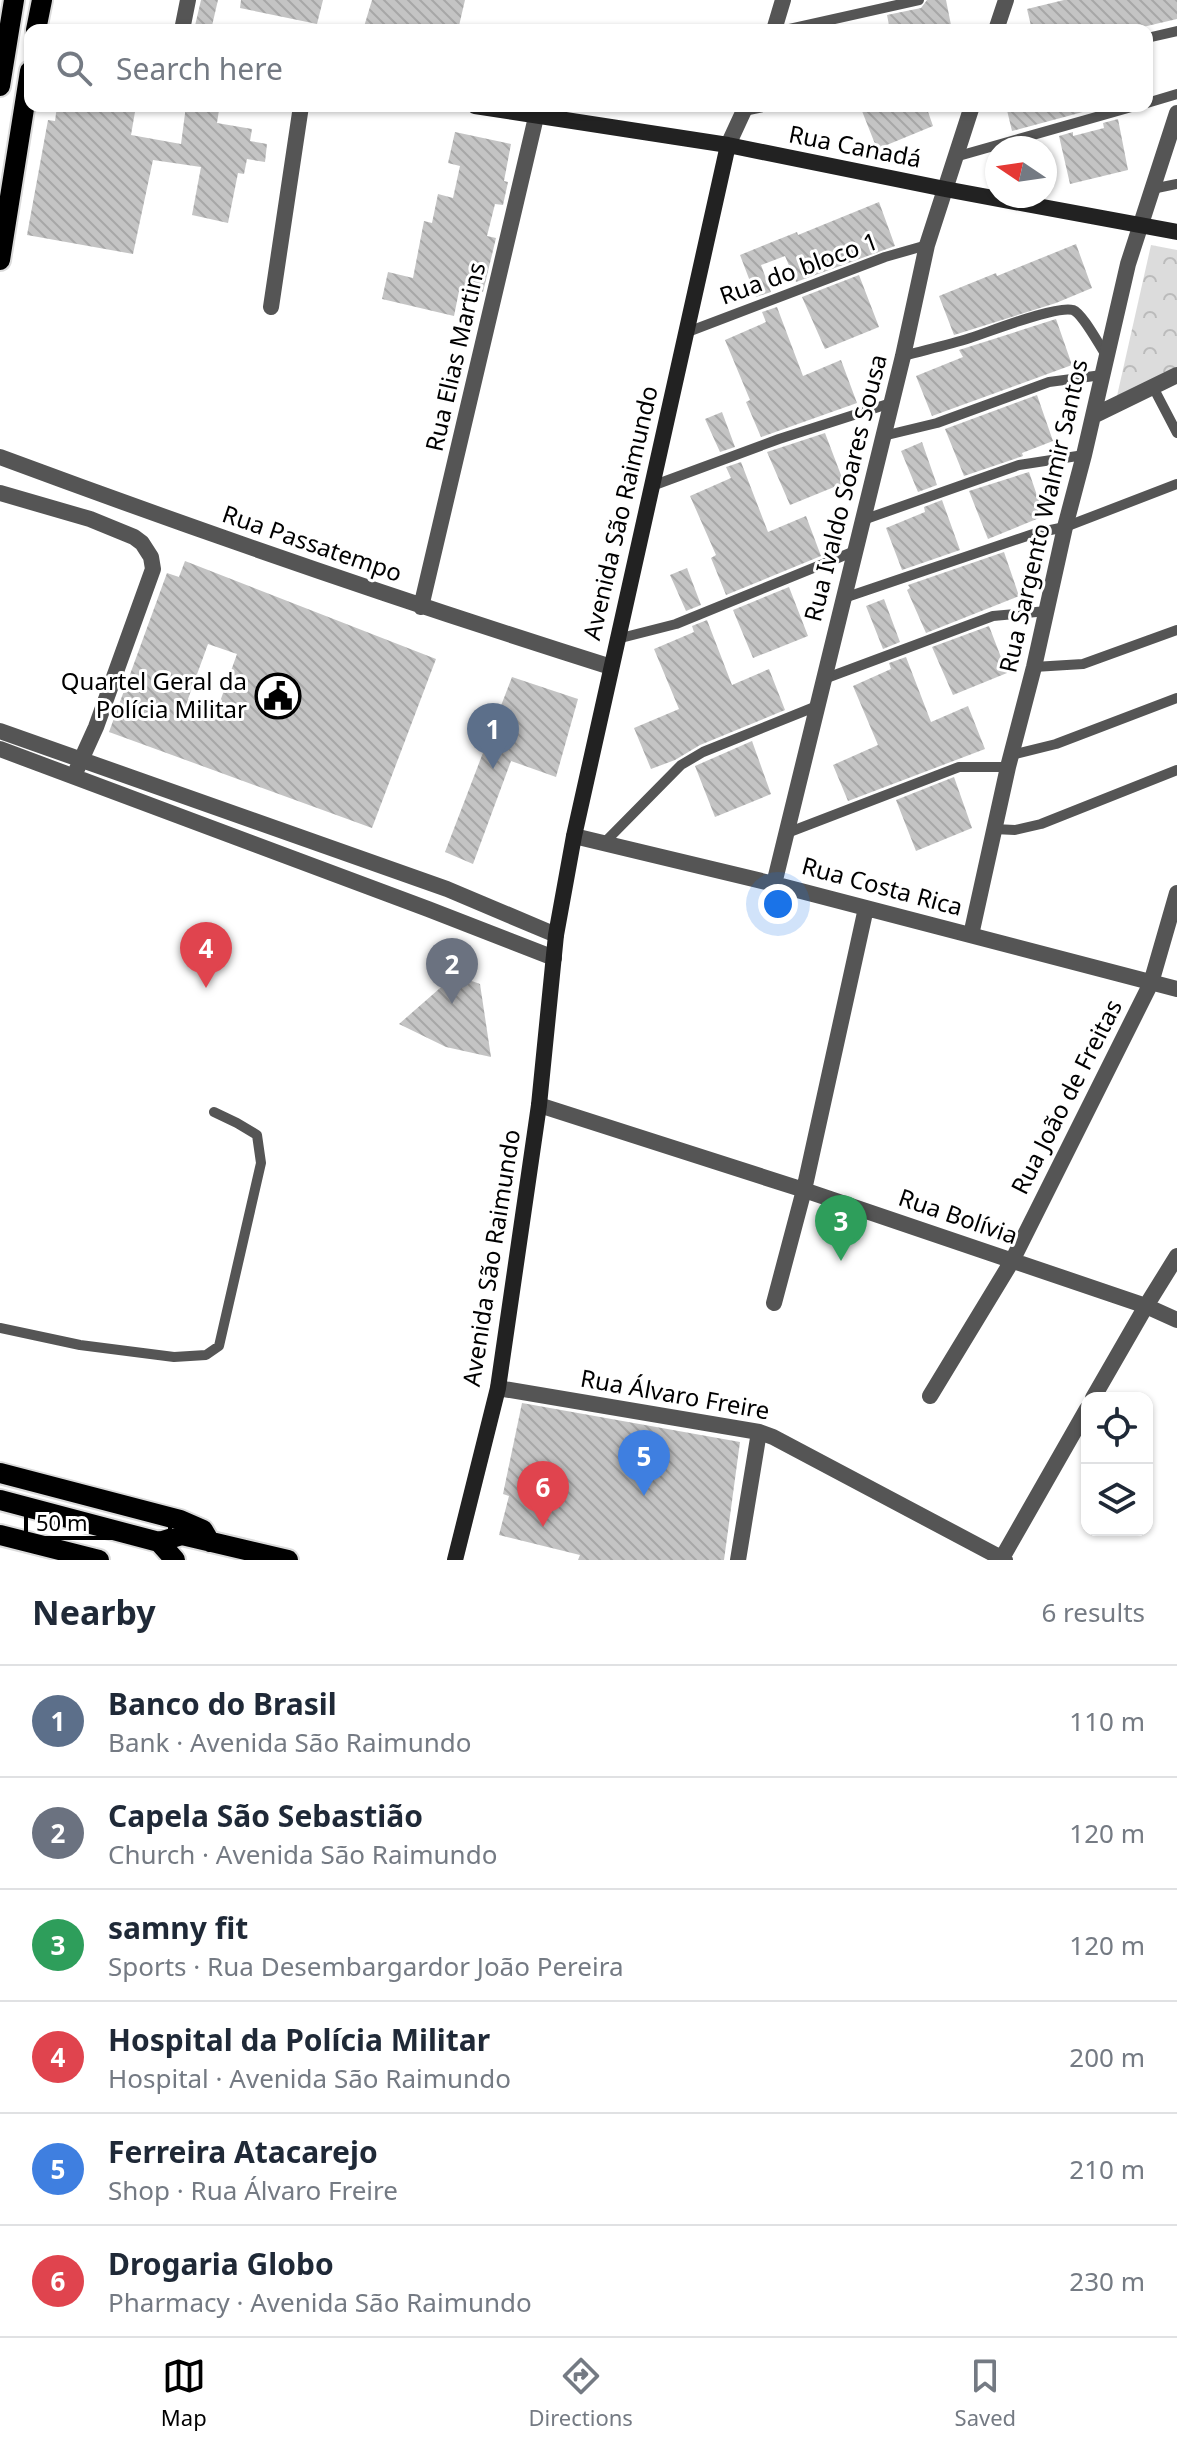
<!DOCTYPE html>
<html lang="en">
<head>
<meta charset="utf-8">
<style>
  :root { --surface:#fff; --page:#f2f2f3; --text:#1f2937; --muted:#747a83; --line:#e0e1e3; --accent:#000 }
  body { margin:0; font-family:"Noto Sans",sans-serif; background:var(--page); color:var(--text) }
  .controls { position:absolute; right:24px; bottom:24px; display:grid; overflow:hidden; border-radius:16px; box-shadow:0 2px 6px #0004 }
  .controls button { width:72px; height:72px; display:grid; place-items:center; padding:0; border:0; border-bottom:2px solid var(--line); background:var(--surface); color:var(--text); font:40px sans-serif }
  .compass { position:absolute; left:985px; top:136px; width:72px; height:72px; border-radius:50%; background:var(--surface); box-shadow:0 2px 6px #0004; rotate:283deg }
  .scale { position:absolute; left:24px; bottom:20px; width:148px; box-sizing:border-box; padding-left:8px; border:4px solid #000; border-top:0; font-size:22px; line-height:28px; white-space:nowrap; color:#000; -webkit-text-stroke:6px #fff; paint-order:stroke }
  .you { position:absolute; left:778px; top:904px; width:28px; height:28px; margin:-20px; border:6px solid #fff; border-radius:50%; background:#1a73e8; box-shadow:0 0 0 12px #1a73e833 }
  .badge { display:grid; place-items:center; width:52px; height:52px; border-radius:50%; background:var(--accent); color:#fff; font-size:26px; font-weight:700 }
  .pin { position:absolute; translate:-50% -66px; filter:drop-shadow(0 2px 4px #0008) }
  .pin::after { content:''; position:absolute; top:42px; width:28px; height:24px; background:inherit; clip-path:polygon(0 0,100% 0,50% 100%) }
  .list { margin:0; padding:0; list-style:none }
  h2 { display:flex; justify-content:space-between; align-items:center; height:104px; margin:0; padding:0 32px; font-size:34px }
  h2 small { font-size:26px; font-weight:400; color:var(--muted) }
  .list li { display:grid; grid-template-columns:52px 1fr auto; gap:24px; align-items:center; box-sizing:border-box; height:112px; padding:0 32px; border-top:2px solid var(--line) }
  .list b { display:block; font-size:30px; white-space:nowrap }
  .list p { margin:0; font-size:26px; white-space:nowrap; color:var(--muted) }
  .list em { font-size:26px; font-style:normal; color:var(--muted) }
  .icon { flex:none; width:44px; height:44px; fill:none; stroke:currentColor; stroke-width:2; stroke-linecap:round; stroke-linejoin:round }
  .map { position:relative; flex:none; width:1177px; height:1560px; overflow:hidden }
  .search { position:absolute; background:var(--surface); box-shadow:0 2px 6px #0004; left:24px; right:24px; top:24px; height:88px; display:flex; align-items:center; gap:20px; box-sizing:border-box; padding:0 28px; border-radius:16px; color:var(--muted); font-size:30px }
  .sheet { height:776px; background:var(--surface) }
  nav { display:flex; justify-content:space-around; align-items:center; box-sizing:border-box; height:112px; border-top:2px solid var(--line); background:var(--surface); font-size:22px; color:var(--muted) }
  nav a { display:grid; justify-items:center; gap:4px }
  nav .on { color:var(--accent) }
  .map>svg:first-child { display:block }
  .park { fill:url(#park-crowns) }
  .building { fill:url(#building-back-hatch); fill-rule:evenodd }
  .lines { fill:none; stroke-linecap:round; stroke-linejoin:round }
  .primary-casing { stroke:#dbdbdb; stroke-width:24 }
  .lane { stroke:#555; stroke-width:10 }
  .street { stroke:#555; stroke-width:16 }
  .secondary { stroke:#222; stroke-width:16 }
  .primary { stroke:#000; stroke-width:20 }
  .labels { text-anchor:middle; stroke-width:6; stroke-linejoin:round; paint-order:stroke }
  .street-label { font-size:24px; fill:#000; stroke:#fff }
  .poi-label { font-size:24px; fill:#000; stroke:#fff; text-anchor:end }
</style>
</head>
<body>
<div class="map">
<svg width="1177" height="1560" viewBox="0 0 1177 1560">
  <defs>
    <pattern id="park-crowns" width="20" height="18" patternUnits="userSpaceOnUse" patternTransform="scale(2)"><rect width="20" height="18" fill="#dcdcdc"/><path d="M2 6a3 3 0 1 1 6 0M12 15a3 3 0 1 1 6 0" fill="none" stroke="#bbb"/></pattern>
    <pattern id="building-back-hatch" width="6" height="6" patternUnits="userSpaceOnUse" patternTransform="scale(2)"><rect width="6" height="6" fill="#c4c4c4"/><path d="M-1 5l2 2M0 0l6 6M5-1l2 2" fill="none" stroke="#a7a7a7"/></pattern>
  </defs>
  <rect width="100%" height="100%" fill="#fff"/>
  <path class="park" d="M1151 245 1177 250V367L1117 396Z"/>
  <path class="building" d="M201 0H218L211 30H194Z
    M241 0H323L317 24 240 8Z
    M372 0H465L458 30H363Z
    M927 0H946L952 30H890L887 15 921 8Z
    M1064 0H1177V19L1130 30H1032L1027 9Z
    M57 106H136L131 135 181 144 186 106 219 110 217 123 252 129 250 141 267 144 265 162 247 159 244 174 238 173 228 223 192 215 201 167 153 160 133 254 27 235 48 120 55 121Z
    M860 106H926L933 126 877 149Z
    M1006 106H1093L1094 109 1012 131Z
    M1118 119 1128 170 1070 184 1059 136 1073 132V136L1104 128 1103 123Z
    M455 132 511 144 504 181 508 182 503 205 495 204 487 236 496 238 483 292 460 286 454 316 382 299 388 272 413 278 424 221 432 223 438 194 453 198 460 166 448 163Z
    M879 202 895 246 796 282 785 256 761 265 771 292 756 297 740 255 797 232 798 235Z
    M1076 244 1092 288 1056 303 954 335 939 296 996 273 997 276Z
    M859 275 879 327 825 349 802 297Z
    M777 307 803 376 841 360 857 403 761 437 746 402 750 400 725 340 766 322 762 312Z
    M1056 319 1072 365 932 416 916 376 963 357 959 350Z
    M1037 395 1053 441 1022 453 1023 456 964 476 945 429Z
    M722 412 735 447 720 452 705 419Z
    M825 433 844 483 790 505 767 452Z
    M922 442 937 485 918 492 901 451Z
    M741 462 768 532 806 516 821 556 726 595 711 558 716 555 690 496 731 478 726 467Z
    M1029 472 1044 516 988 539 969 491Z
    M942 500 960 550 902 570 886 528 925 512 924 507Z
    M1004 552 1019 596 926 633 907 590 910 588 908 585Z
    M185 561 436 659 372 828 109 732 167 573 179 577ZM208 644 237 654 217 710 188 699Z
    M687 568 701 605 686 611 670 575Z
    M789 587 808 636 753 658 733 610Z
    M884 599 900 642 883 649 866 606Z
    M707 620 732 685 769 669 785 710 700 745 675 760 651 769 634 728 679 709 654 649 694 632 692 626Z
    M989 626 1007 673 953 695 932 647Z
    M906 657 931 722 968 706 985 749 848 801 833 765 878 745 853 686 891 669 889 663Z
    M512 677 578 699 556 777 511 761 473 864 445 852Z
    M752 741 771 794 715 817 695 766Z
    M954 777 972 828 916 851 896 800Z
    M455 975 480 984 491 1057 446 1047 399 1024Z
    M522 1403 740 1442 724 1560H578L580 1555 499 1535 509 1496 503 1494Z"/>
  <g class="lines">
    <g class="primary-casing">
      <path id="primary" d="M36 30 42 0
        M0 86 14 0
        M0 260 30 71
        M0 1473 180 1520 203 1530 210 1542
        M0 1500 159 1542
        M0 1535 99 1560
        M159 1542 182 1535 288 1560
        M159 1542 175 1560"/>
    </g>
    <path class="lane" d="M785 30 919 0
      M1147 38 1177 31
      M1147 103 1177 94
      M744 111 768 106
      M955 157 1135 106
      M1152 189 1177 184
      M685 333 885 257 927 245
      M903 356C925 350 948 345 970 338 989 332 1056 305 1073 310 1083 314 1099 345 1106 355
      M1153 387 1177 433
      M883 436 937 423 1049 382 1102 375
      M652 486 779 439 891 403
      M863 520 1019 465 1084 455
      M844 598 1036 533 1065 527 1177 484
      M617 639 676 624 855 551
      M1034 667 1083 664 1177 630
      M824 679 993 616 1047 611
      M1011 755 1056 744 1177 698
      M994 829 1015 830 1041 824 1177 770
      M787 833 959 767H1008
      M604 843 681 765 703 752 817 706
      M0 1328 80 1345 174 1357 206 1355 219 1346 261 1163 257 1135 237 1123 214 1112"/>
    <path class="street" d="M182 30 188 0
      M774 30 783 0
      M996 30 1006 0
      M728 145 746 106
      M271 307 301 106
      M1093 416 1177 375
      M0 457C202 532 405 602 611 667
      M0 493 90 519 134 537 142 543 151 557 153 569 96 727 77 769
      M421 607 536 117
      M0 731 447 889 556 935
      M0 749 428 909 554 958
      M574 836 774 884 1177 989
      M774 884 903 356 927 245 972 106
      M971 935 1008 767 1034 667 1065 527 1084 455 1128 264 1177 113
      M539 1105 804 1190 1146 1306 1177 1320
      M774 1303 804 1190 866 908
      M498 1388 759 1432 773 1437 1005 1560
      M930 1396 1012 1261 1151 983 1177 893
      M1093 1398 1146 1306 1177 1256
      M1002 1558 1087 1409
      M738 1560 759 1432"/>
    <path class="secondary" d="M475 106 728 145 945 189 1177 232
      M455 1560 498 1388 539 1105 556 935 574 836 728 145"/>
    <use href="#primary" class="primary"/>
  </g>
  <defs>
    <g id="civic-ring" transform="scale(2.3)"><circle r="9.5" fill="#fff" stroke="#000" stroke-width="1.5"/><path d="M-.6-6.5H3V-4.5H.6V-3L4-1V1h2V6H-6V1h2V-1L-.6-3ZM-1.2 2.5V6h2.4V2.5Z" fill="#000"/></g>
  </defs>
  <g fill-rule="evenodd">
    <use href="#civic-ring" x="278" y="696"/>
  </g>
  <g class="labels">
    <g class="street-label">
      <text transform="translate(855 147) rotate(11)" y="8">Rua Canadá</text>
      <text transform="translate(799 269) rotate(-20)" y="8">Rua do bloco 1</text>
      <text transform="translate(456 357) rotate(-77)" y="8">Rua Elias Martins</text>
      <text transform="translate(846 488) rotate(-76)" y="8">Rua Ivaldo Soares Sousa</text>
      <text transform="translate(621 513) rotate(-77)" y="8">Avenida São Raimundo</text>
      <text transform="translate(1044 516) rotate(-77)" y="8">Rua Sargento Walmir Santos</text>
      <text transform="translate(312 544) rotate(19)" y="8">Rua Passatempo</text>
      <text transform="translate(882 887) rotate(15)" y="8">Rua Costa Rica</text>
      <text transform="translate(1067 1097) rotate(-63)" y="8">Rua João de Freitas</text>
      <text transform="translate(958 1217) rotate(19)" y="8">Rua Bolívia</text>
      <text transform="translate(492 1258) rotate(-81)" y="8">Avenida São Raimundo</text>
      <text transform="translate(675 1395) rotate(10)" y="8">Rua Álvaro Freire</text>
    </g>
    <g class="poi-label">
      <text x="247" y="690">Quartel Geral da<tspan x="247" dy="28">Polícia Militar</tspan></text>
    </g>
  </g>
</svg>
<div class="controls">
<button><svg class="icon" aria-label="locate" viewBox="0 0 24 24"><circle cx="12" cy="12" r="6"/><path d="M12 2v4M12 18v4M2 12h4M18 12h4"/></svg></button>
<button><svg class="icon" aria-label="layers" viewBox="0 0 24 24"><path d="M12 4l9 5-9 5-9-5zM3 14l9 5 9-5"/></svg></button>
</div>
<svg class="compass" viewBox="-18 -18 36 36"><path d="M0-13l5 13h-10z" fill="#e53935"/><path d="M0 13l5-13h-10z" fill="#747a83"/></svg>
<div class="scale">50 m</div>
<div class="you"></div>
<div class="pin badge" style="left:493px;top:769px;background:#5c6f8a">1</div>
<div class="pin badge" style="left:452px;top:1004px;background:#6b7280">2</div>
<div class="pin badge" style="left:841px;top:1261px;background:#2e9e5b">3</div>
<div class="pin badge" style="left:206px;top:988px;background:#e0444e">4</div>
<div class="pin badge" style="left:644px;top:1496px;background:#3f7fe0">5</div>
<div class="pin badge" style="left:543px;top:1527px;background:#e0444e">6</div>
<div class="search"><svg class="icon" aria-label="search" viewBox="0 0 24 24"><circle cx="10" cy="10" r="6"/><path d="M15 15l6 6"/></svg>Search here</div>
</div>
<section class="sheet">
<h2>Nearby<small>6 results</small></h2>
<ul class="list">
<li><span class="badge" style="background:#5c6f8a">1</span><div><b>Banco do Brasil</b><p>Bank · Avenida São Raimundo</p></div><em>110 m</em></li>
<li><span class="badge" style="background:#6b7280">2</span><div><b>Capela São Sebastião</b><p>Church · Avenida São Raimundo</p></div><em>120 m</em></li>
<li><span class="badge" style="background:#2e9e5b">3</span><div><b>samny fit</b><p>Sports · Rua Desembargardor João Pereira</p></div><em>120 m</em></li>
<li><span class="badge" style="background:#e0444e">4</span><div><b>Hospital da Polícia Militar</b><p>Hospital · Avenida São Raimundo</p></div><em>200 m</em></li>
<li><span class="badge" style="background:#3f7fe0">5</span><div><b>Ferreira Atacarejo</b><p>Shop · Rua Álvaro Freire</p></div><em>210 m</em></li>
<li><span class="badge" style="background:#e0444e">6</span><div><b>Drogaria Globo</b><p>Pharmacy · Avenida São Raimundo</p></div><em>230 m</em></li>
</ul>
</section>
<nav>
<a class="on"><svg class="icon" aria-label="map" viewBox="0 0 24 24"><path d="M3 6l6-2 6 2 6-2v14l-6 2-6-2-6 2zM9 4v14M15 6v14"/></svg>Map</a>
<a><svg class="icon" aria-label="directions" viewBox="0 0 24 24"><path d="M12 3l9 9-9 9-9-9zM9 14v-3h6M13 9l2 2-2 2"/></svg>Directions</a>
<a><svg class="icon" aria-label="saved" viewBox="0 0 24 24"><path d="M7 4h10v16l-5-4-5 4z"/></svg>Saved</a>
</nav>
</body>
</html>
